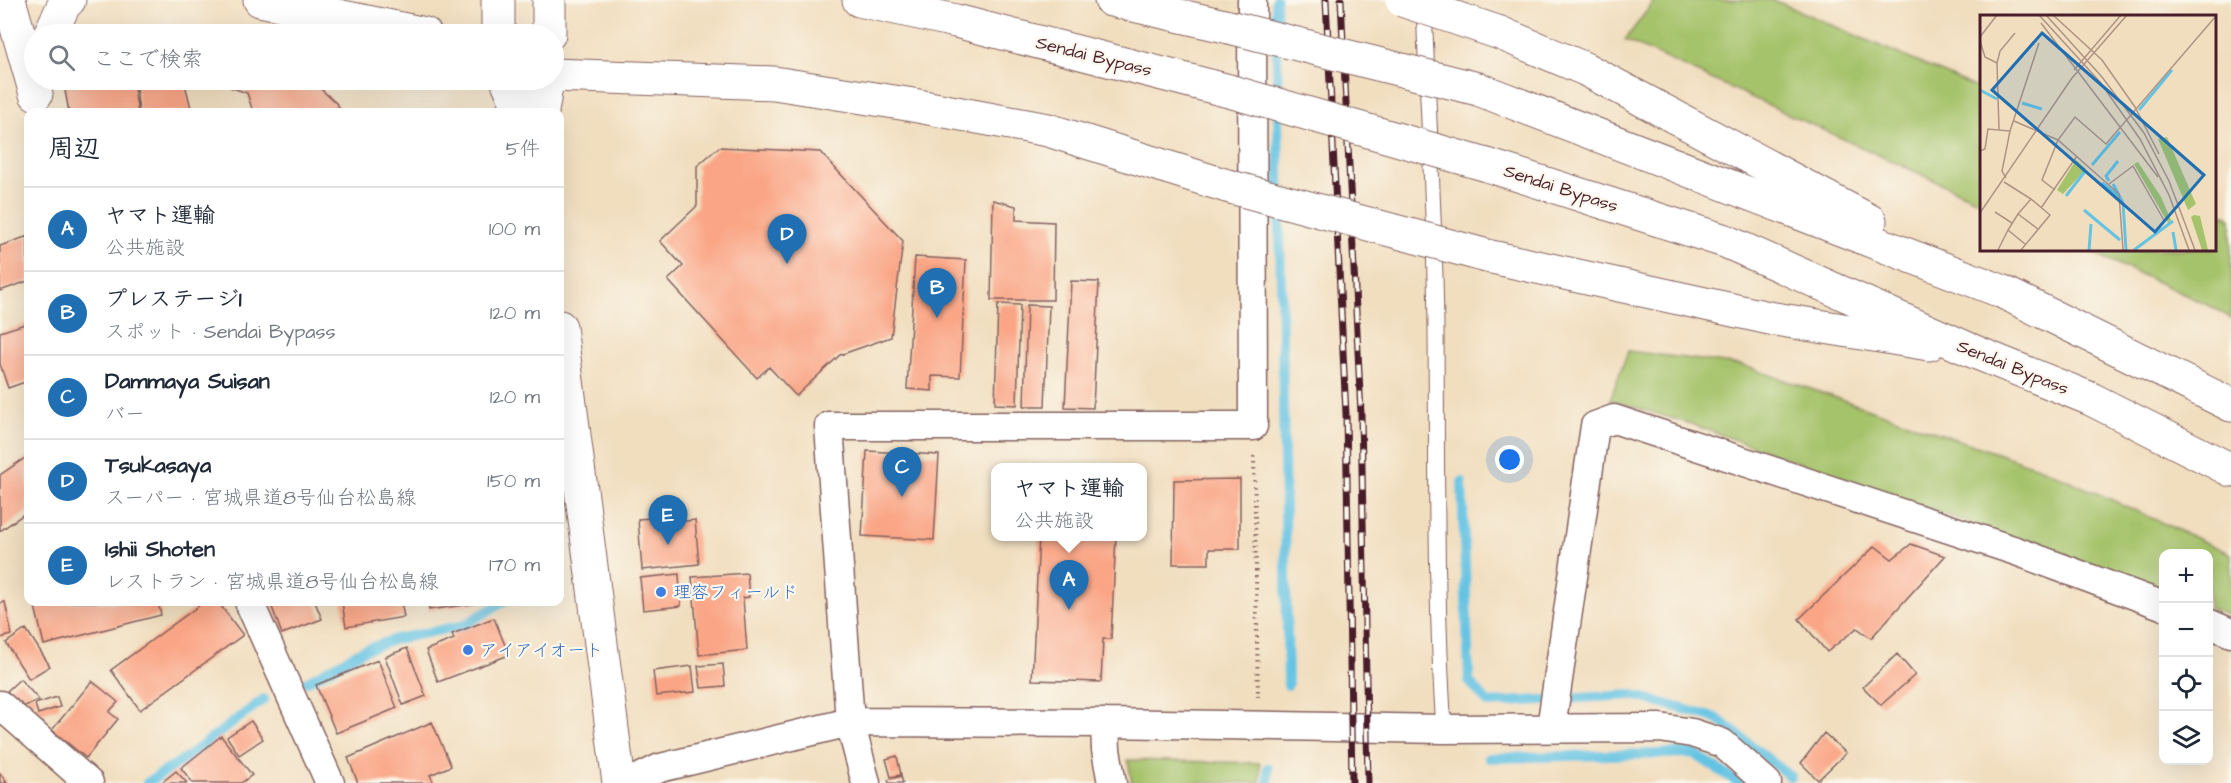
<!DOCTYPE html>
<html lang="ja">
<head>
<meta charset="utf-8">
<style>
  :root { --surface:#fff; --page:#f6f6f7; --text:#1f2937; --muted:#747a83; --line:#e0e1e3; --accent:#1f6fb2 }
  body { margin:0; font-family:"Architects Daughter","Klee One",sans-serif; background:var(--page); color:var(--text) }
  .controls { position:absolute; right:18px; bottom:18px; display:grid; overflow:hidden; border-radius:12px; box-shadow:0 6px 24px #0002 }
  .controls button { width:54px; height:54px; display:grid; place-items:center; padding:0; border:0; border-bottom:2px solid var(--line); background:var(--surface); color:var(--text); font:30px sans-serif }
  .you { position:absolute; left:1510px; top:460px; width:21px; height:21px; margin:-15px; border:4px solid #fff; border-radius:50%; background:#1a73e8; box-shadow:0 0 0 9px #1a73e833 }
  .badge { display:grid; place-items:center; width:39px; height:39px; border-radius:50%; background:var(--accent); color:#fff; font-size:20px; font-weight:700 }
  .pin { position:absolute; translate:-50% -50px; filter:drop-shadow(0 2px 3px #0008) }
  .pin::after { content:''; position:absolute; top:32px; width:21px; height:18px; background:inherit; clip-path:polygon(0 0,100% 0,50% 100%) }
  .popup { position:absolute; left:991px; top:463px; width:156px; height:78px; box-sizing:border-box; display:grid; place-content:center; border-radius:12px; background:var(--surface); filter:drop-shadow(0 2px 4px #0005); font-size:20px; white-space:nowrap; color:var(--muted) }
  .popup b { font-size:22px; color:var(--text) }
  .popup::after { content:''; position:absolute; left:50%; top:100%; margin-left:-12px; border:12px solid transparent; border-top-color:var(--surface) }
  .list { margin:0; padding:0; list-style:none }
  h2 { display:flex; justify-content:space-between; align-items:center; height:78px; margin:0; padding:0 24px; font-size:26px }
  h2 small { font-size:20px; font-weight:400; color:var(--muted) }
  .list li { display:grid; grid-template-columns:39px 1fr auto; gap:18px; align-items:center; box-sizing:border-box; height:84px; padding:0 24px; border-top:2px solid var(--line) }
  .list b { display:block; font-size:22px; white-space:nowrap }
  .list p { margin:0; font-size:20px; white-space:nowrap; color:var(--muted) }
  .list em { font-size:20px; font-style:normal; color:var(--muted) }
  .icon { flex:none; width:33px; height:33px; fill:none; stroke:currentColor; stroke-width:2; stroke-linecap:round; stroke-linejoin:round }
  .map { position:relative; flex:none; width:2231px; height:783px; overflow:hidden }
  .search { position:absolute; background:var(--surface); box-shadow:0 6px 24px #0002; left:24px; top:24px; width:540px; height:66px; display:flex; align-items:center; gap:15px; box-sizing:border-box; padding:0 21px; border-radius:33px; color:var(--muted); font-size:22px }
  .panel { position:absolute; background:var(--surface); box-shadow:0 6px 24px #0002; left:24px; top:108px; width:540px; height:498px; border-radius:12px }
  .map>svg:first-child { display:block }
  .green { fill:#a5c36b; stroke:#78714b; stroke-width:1.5 }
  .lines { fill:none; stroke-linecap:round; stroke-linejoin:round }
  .stream { stroke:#64c3e3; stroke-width:10 }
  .building { fill:#faa686 }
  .service-casing { stroke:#84625f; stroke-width:17 }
  .minor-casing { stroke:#84625f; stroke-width:31 }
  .primary-casing { stroke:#84625f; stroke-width:35 }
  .trunk-casing { stroke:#84625f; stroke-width:35 }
  .path { stroke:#84625f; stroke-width:4; stroke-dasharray:1.5 4.5; stroke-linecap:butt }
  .service { stroke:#fff; stroke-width:15 }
  .minor { stroke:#fff; stroke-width:28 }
  .primary { stroke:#fff; stroke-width:33 }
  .trunk { stroke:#fff; stroke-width:33 }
  .rail-casing { stroke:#4a1f2b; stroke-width:7 }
  .rail { stroke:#fbf7ec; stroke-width:4.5; stroke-dasharray:14; stroke-linecap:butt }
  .trunk-bridge-casing { stroke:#84625f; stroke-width:35; stroke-linecap:butt }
  .trunk-bridge { stroke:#fff; stroke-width:33 }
  .shop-dot { fill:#3f7fe0; stroke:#fbf7ec; stroke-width:2 }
  .labels { text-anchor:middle; stroke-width:4.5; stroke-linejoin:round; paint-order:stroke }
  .street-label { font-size:18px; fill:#4a1f2b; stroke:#fbf7ec }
  .shop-label { font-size:18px; fill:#366cbe; stroke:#fbf7ec; text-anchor:start }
  .inset-river { fill:none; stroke:#64c3e3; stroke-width:3 }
  .inset-road { fill:none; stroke:#ae9284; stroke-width:1.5 }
  .view { fill:#1f6fb2; fill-opacity:0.15; stroke:#1f6fb2; stroke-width:3 }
  .inset-edge { fill:none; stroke:#4a1f2b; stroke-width:3 }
</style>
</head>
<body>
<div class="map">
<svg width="2231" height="783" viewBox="0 0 2231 783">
  <rect width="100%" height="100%" fill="#fbf7ec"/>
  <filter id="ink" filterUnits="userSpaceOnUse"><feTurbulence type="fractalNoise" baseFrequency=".0167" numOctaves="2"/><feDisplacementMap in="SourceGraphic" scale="12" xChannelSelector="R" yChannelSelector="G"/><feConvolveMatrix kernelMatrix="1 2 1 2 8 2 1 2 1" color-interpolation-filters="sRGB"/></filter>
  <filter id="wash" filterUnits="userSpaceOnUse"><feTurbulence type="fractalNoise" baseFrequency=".008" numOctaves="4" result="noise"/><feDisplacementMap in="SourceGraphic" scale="24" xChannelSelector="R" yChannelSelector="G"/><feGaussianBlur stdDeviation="1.35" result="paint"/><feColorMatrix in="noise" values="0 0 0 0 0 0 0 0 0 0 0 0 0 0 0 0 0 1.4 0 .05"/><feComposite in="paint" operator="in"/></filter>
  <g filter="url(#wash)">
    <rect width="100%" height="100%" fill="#f1debf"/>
    <path class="green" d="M1655 0H1774L1982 90V202L1625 40Z
      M2215 210 2231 218V318L2214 308 2085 249H2214Z
      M1628 351 1741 365 2046 470 2231 554V616L2209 608 2208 554H2164L2163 592 1688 423 1610 400Z
      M1128 760 1260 763V783H1132Z"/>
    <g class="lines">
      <path class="stream" d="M1276 0 1288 685
        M1462 482 1469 681 1488 703 1633 695 1716 718 1791 777
        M306 682 364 650 396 639 464 625 503 602
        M1489 758 1693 753 1739 783
        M1268 768V783
        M147 783 187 757 264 699"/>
    </g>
    <g id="blocks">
      <path class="building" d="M95 80H132L138 112H69L64 85Z
        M135 80H184L192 112H139Z
        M210 80H311L337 104 342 112H253L247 93Z
        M719 147 820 152 903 241 891 337 840 355 796 396 769 367 757 378 668 280 683 266 660 241 697 206V166Z
        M993 200 1016 206V220L1054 222 1053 300H991Z
        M28 236V281L0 291V246Z
        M915 257 966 260 960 377 932 376V391L907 389Z
        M1071 281 1099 282 1093 408 1065 407Z
        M998 304 1020 305 1017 405 995 404Z
        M1027 305 1049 306 1045 406H1024Z
        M28 323V381L8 388 0 364V332Z
        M867 451 939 455 934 540 862 536Z
        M28 456V511L0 531V475Z
        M1240 479V549H1209V564H1173L1174 480Z
        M665 517 666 523 695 520 699 564 642 570 638 519Z
        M1039 536H1116L1111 639H1103L1101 682 1032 680Z
        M1911 544 1945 556 1871 638 1857 628 1827 652 1799 619 1875 546 1892 559Z
        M747 573 749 597 743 598 747 650 699 655 692 577Z
        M679 574 681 606 643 610 640 578Z
        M5 602 12 635 0 638V603Z
        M34 602H158L161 615 44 645Z
        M204 602H218L243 635 140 710 111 670Z
        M270 602H315L322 619 282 634Z
        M342 602H401L404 617 346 627Z
        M428 602H478L479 603 429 610Z
        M494 618 509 655 438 682 426 650 454 639 452 634Z
        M26 629 50 666 29 679 6 643Z
        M407 648 426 696 403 705 385 657Z
        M1897 654 1915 675 1881 705 1863 687Z
        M378 660 397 708 336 733 316 685Z
        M723 664 725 686 701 688 698 666Z
        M692 666 695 692 656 696 653 671Z
        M20 679 39 700 22 707 7 691Z
        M92 681 118 702 109 712 118 719 86 758 52 730Z
        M57 697 60 707 38 714 35 704Z
        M251 721 263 739 239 755 227 737Z
        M432 722 451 766 430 775 434 783H358L348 758Z
        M1824 733 1846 753 1818 780 1801 763Z
        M221 736 252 775 241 783H193L181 768Z
        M897 756 901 775 891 777 886 759Z
        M176 771 187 783H161Z
        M0 773 7 783H0Z
        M901 776 903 783H889L888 780Z"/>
    </g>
  </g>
  <g filter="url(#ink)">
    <use href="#blocks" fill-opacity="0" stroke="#84625f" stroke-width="1.5"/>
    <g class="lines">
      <g class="service-casing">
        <path id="service" d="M1424 6C1428 113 1435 221 1436 329 1437 462 1435 596 1444 729"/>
      </g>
      <g class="minor-casing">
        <path id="minor" d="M249 602 330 783
          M2208 623 2231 633
          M0 705 89 783
          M1105 723 1106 750 1112 783
          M1551 728 1595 426 1614 419 2016 551 2164 606
          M629 783 660 768 850 722 1105 723 1444 729 1660 728 1692 733 1722 743 1767 783
          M866 783 850 722 829 426H1253L1252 0"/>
      </g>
      <g class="primary-casing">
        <path id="primary" d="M498 0V34
          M549 34V0
          M507 80 521 112
          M542 112 547 80
          M560 327 619 783"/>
      </g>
      <g class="trunk-casing">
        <path id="trunk" d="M9 0 36 94
          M260 0 425 34
          M859 0 956 21 1229 91
          M1111 0 1229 27
          M1500 33 1585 69 1870 221
          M50 34 64 5 69 0
          M554 75 774 83 907 104 1048 130 1227 186
          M1478 89 2001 291 2231 405
          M1487 165 1725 241 1975 352 2091 399 2231 470
          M1487 256 1769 318 1929 344"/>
      </g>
      <path class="path" d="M1254 456 1258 697"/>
      <use href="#service" class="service"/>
      <use href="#minor" class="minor"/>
      <use href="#primary" class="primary"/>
      <use href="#trunk" class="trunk"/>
      <g class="rail-casing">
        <path id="rail" d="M1326 0 1346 414 1352 783
          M1341 0 1361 414 1368 783"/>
      </g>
      <use href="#rail" class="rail"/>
      <g class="trunk-bridge-casing">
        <path id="trunk-bridge" d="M1402 0 1500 33
          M1229 27 1478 89
          M1229 91 1487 165
          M1227 186 1487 256"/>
      </g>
      <use href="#trunk-bridge" class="trunk-bridge"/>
    </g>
  </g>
  <g class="shop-dot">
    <circle cx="661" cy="592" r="6"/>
    <circle cx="468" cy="650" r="6"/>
  </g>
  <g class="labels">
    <g class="street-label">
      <text transform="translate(1094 56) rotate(14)" y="6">Sendai Bypass</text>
      <text transform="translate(1561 188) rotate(18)" y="6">Sendai Bypass</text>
      <text transform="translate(2013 367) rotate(22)" y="6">Sendai Bypass</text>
    </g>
    <g class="shop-label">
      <text x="673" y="598">理容フィールド</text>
      <text x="480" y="656">アイアイオート</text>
    </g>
  </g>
  <g transform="translate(1980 15)">
    <rect width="236" height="236" fill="#f1debf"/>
    <path d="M187 122 216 189 208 195 178 124ZM96 145 106 154 83 179 77 175ZM158 147 181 182 191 205 188 208 154 149ZM214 200 220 201 228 235H222L211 202Z" fill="#a5c36b"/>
    <path class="inset-river" d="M0 75 17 84M42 88 62 94M159 95 192 55M112 150 140 117M129 166 126 161 138 146M122 168 138 181M133 169 143 188M86 181 106 155M143 188 146 235M104 195 140 225M193 217 196 235M109 235 111 209M154 235 193 206"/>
    <path class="inset-road" d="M59 0 120 67 160 124 189 180 209 235M66 0 122 62 164 118 189 166 215 235M73 0 122 45 155 92 179 139M61 8 178 162M0 22 17 0M0 26 5 42 17 48M94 55 141 0M34 106 78 125 139 179 143 235M19 115 17 48 20 36 35 18M0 136 5 134 8 114 30 116M26 163 22 156 30 116 59 28M24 167 51 184M129 169 153 151 185 207M75 175 62 165 78 125 95 102 126 129 236 1M61 193 97 141M15 197 32 208M0 198 92 63 147 0M38 199 28 215 45 229M18 235 28 215M41 235 70 200 51 184 38 199 58 214"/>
    <path class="view" d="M62 18 224 160 175 217 12 75Z"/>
    <rect width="236" height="236" class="inset-edge"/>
  </g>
</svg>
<div class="controls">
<button>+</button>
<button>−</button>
<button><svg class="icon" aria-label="locate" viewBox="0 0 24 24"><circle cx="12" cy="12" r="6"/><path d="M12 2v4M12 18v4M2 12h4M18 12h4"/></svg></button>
<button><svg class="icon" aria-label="layers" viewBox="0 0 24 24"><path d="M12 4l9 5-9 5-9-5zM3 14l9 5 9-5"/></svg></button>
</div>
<div class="you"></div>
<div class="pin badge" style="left:1069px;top:610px">A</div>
<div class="popup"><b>ヤマト運輸</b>公共施設</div>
<div class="pin badge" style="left:937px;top:318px">B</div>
<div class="pin badge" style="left:902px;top:497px">C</div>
<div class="pin badge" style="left:787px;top:264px">D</div>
<div class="pin badge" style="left:668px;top:545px">E</div>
<div class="search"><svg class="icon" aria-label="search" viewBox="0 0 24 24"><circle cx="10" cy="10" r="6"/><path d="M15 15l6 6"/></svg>ここで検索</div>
<section class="panel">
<h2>周辺<small>5件</small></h2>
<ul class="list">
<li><span class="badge">A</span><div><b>ヤマト運輸</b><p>公共施設</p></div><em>100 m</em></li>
<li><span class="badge">B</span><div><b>プレステージ1</b><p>スポット · Sendai Bypass</p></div><em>120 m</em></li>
<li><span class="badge">C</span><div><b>Dammaya Suisan</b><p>バー</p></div><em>120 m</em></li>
<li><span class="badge">D</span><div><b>Tsukasaya</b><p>スーパー · 宮城県道8号仙台松島線</p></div><em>150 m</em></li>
<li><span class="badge">E</span><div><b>Ishii Shoten</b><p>レストラン · 宮城県道8号仙台松島線</p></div><em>170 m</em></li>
</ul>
</section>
</div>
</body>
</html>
